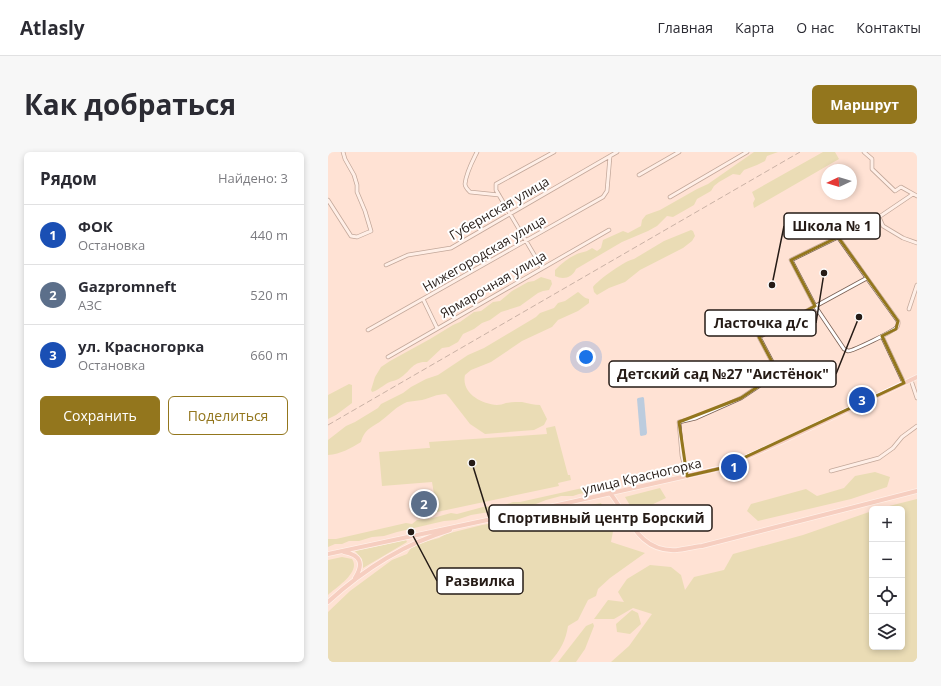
<!DOCTYPE html>
<html lang="ru">
<head>
<meta charset="utf-8">
<style>
  :root { --surface:#fff; --page:#f7f7f7; --text:#2b2b33; --muted:#7c7c81; --line:#e1e1e2; --accent:#93761d }
  body { margin:0; font-family:"Open Sans",sans-serif; background:var(--page); color:var(--text) }
  .controls { position:absolute; right:12px; bottom:12px; display:grid; overflow:hidden; border-radius:6px; box-shadow:0 2px 6px #0003 }
  .controls button { width:36px; height:36px; display:grid; place-items:center; padding:0; border:0; border-bottom:1px solid var(--line); background:var(--surface); color:var(--text); font:20px sans-serif }
  .compass { position:absolute; left:493px; top:12px; width:36px; height:36px; border-radius:50%; background:var(--surface); box-shadow:0 2px 6px #0003; rotate:266deg }
  .you { position:absolute; left:258px; top:205px; width:14px; height:14px; margin:-10px; border:3px solid #fff; border-radius:50%; background:#1a73e8; box-shadow:0 0 0 6px #1a73e833 }
  .badge { display:grid; place-items:center; width:26px; height:26px; border-radius:50%; background:var(--accent); color:#fff; font-size:13px; font-weight:700 }
  .pin { position:absolute; translate:-50% -50%; border:2px solid #fff; box-shadow:0 1px 4px #0006 }
  .list { margin:0; padding:0; list-style:none }
  h2 { display:flex; justify-content:space-between; align-items:center; height:52px; margin:0; padding:0 16px; font-size:17px }
  h2 small { font-size:13px; font-weight:400; color:var(--muted) }
  .list li { display:grid; grid-template-columns:26px 1fr auto; gap:12px; align-items:center; box-sizing:border-box; height:60px; padding:0 16px; border-top:1px solid var(--line) }
  .list b { display:block; font-size:15px; white-space:nowrap }
  .list p { margin:0; font-size:13px; white-space:nowrap; color:var(--muted) }
  .list em { font-size:13px; font-style:normal; color:var(--muted) }
  .actions { display:flex; gap:8px; padding:12px 16px }
  .actions a { flex:1; padding:9px 0; border:1px solid var(--accent); border-radius:6px; text-align:center; font-size:14px; color:var(--accent) }
  .actions .main { background:var(--accent); color:#fff }
  .icon { flex:none; width:22px; height:22px; fill:none; stroke:currentColor; stroke-width:2; stroke-linecap:round; stroke-linejoin:round }
  .map { position:relative; flex:none; width:589px; height:510px; overflow:hidden; border-radius:6px }
  header { display:flex; align-items:center; gap:24px; box-sizing:border-box; height:56px; padding:0 20px; background:var(--surface); border-bottom:1px solid var(--line) }
  header strong { font-size:19px }
  nav { display:flex; gap:22px; margin-inline-start:auto; font-size:14px }
  .intro { display:flex; align-items:center; justify-content:space-between; box-sizing:border-box; height:96px; padding:0 24px }
  h1 { margin:0; font-size:28px }
  .button { padding:10px 18px; border-radius:6px; background:var(--accent); color:#fff; font-size:14px; font-weight:700 }
  main { display:flex; gap:24px; padding:0 24px }
  aside { flex:1; background:var(--surface); border-radius:6px; box-shadow:0 2px 6px #0003 }
  .map>svg:first-child { display:block }
  .green { fill:#d1d690 }
  .water { fill:#6bb1ec }
  .lines { fill:none; stroke-linecap:round; stroke-linejoin:round }
  .minor-casing { stroke:#7a6155; stroke-width:4.5 }
  .major-casing { stroke:#fff; stroke-width:5.5 }
  .minor { stroke:#fff; stroke-width:3 }
  .major { stroke:#eab6a9; stroke-width:4 }
  .rail { stroke:#89766d; stroke-width:1; stroke-dasharray:6 3; stroke-linecap:butt }
  .marked { fill:none; stroke:#93761d; stroke-width:3; stroke-linejoin:round }
  .labels { text-anchor:middle; stroke-width:4; stroke-linejoin:round; paint-order:stroke }
  .street-label { font-size:13px; fill:#251b16; stroke:#fff }
  .leader { fill:none; stroke:#251b16; stroke-width:1.5 }
  .callout-dot { fill:#251b16; stroke:#fff; stroke-width:1.5 }
  .callout { fill:#fff; stroke:#251b16; stroke-width:1.5 }
  .callout-label { font-size:14px; text-anchor:middle; font-weight:bold; fill:#251b16 }
</style>
</head>
<body>
<header>
<strong>Atlasly</strong>
<nav><a>Главная</a><a>Карта</a><a>О нас</a><a>Контакты</a></nav>
</header>
<div class="intro"><h1>Как добраться</h1><a class="button">Маршрут</a></div>
<main>
<aside>
<h2>Рядом<small>Найдено: 3</small></h2>
<ul class="list">
<li><span class="badge" style="background:#1a4fb4">1</span><div><b>ФОК</b><p>Остановка</p></div><em>440 m</em></li>
<li><span class="badge" style="background:#5c6f8a">2</span><div><b>Gazpromneft</b><p>АЗС</p></div><em>520 m</em></li>
<li><span class="badge" style="background:#1a4fb4">3</span><div><b>ул. Красногорка</b><p>Остановка</p></div><em>660 m</em></li>
</ul>
<div class="actions"><a class="main">Сохранить</a><a>Поделиться</a></div>
</aside>
<div class="map">
<svg width="589" height="510" viewBox="0 0 589 510">
  <rect width="100%" height="100%" fill="#ffe2d4"/>
  <path class="green" d="M426 0H450L439 4 437 9 429 13 416 18 412 23 405 22 391 30 386 34 383 39 369 47 366 53 345 65 339 64 329 74 320 79 294 90 248 117C244 126 235 128 227 124V118C233 112 240 106 249 102 254 100 259 100 264 96L269 99 273 96 275 88 295 79 300 81 313 74 314 68 318 63 332 58 369 37 380 32Z
    M495 0H507L511 7 426 56 425 51 427 47 424 40Z
    M363 78 365 79 367 84 364 89 355 96 312 118 297 130 281 136 269 143 266 140 265 135C270 128 298 108 306 107L336 89Z
    M213 125 223 128 224 132 221 138 215 139 210 141 192 154 173 160 162 168 154 171 146 177 135 182 130 190 121 195 114 196 99 210C84 209 83 219 72 226 68 229 62 229 58 232 53 235 49 239 44 240L43 238 47 225 53 215 62 209 102 187 125 173 132 170 146 160 153 159 165 150 172 149 184 139 200 130 206 129Z
    M250 140C254 143 256 146 261 147V151L250 159 230 168 224 175 194 189 163 210 143 218 137 223C133 241 153 252 169 253 172 253 175 252 178 251 183 250 189 250 194 250 200 251 206 253 212 253L219 267 216 273 206 278 157 282 142 272 121 245 118 242C109 242 102 246 94 248 89 249 84 249 79 250 69 254 62 262 54 268 44 276 37 276 33 290 23 296 13 302 0 303V288L18 274 27 270 50 256 53 252 75 241 83 235 98 227 110 223 140 203 156 196 208 165 212 161 226 156 230 151 237 149Z
    M21 232 24 233V251L8 263 0 267V243Z
    M227 274 240 323H242L243 328 230 331 231 334 109 360 104 330 54 334 51 300 100 296H102L101 290 219 282 218 276Z
    M547 320 562 325 559 335 523 347 430 369 419 359 423 352 478 337 489 344 516 336 527 324Z
    M268 333 273 334 274 337 270 339 251 342 245 344H233L218 348 208 352 191 356H178L173 358 143 363 128 368 116 369 69 380 56 384 44 385 31 389H21L14 392H7L0 395V387H8L78 371 84 372 89 368 101 367 123 361 129 362 155 355 176 353 185 350H192Z
    M332 336 338 346 319 355 310 367 297 345Z
    M589 347V510H283L301 494 324 462 305 456 286 467H266L280 448 296 450 290 440 299 427 322 413 343 415 353 423 357 438 366 425 396 418 405 402 475 383 544 359V495H574V357H549Z
    M273 351 286 374 283 390 317 401 282 426 270 437 268 444 260 448 250 468 240 474C238 488 232 499 222 510H0V460L22 439 64 408 79 402 83 396 96 390 111 386 118 382 154 373 218 362 221 364 220 367 216 369 223 375 229 377 237 374 243 369 242 357Z
    M78 388 79 390 35 416 34 407 27 399Z
    M14 405 24 407C33 420 9 435 0 443V408Z
    M304 458 310 461 313 472 302 482 289 480 288 472Z
    M265 471 266 474 257 497 248 510H230L258 474Z"/>
  <path class="water" d="M315 245 316 246 319 281 318 283 313 284 312 283 309 247 310 246Z"/>
  <g class="lines">
    <g class="minor-casing">
      <path id="minor" d="M149 0C144 10 138 21 137 32 137 35 140 38 142 40L171 43
        M536 0 544 7V17L567 39 573 35 589 44
        M311 23 351 0
        M342 45 419 0
        M0 48 23 84 29 85 43 79 37 59 29 40V33L26 23 17 7 15 0
        M551 65 555 74 575 86 589 91
        M58 113 80 103 123 96 289 0
        M214 116 168 38V32L226 0
        M539 126 570 169C570 171 571 172 569 175 566 179 525 199 520 199L516 197 487 154 463 108 551 65 585 42
        M95 147 109 176
        M581 157 589 133
        M40 178 275 45 279 39 282 4
        M554 184 576 231
        M60 205 281 78
        M583 228 589 246
        M503 319 551 306 565 296 574 285 589 274
        M359 324 354 304 351 270 368 266 413 246 450 221 431 185 539 126 510 85"/>
    </g>
    <g class="major-casing">
      <path id="major" d="M282 341C301 365 311 401 349 398 357 397 365 395 374 394L589 339
        M16 400C33 403 36 412 27 426
        M0 402 239 351 394 316 453 290 589 225
        M0 450C36 417 76 392 122 378"/>
    </g>
    <use href="#minor" class="minor"/>
    <use href="#major" class="major"/>
    <path class="rail" d="M0 273 472 0"/>
  </g>
  <path d="M0 0H589V510H0ZM510 85 570 169 568 177 554 184 576 231 394 316 359 324 351 270 413 246 450 221 431 185 487 154 463 108Z" fill="#ffe2d4" fill-opacity=".55" fill-rule="evenodd"/>
  <path class="marked" d="M510 85 570 169 568 177 554 184 576 231 394 316 359 324 351 270 413 246 450 221 431 185 487 154 463 108Z"/>
  <g class="labels">
    <g class="street-label">
      <text transform="translate(171 56) rotate(-30)" y="5">Губернская улица</text>
      <text transform="translate(156 101) rotate(-30)" y="5">Нижегородская улица</text>
      <text transform="translate(165 132) rotate(-30)" y="5">Ярмарочная улица</text>
      <text transform="translate(314 324) rotate(-13)" y="5">улица Красногорка</text>
    </g>
  </g>
  <path class="leader" d="M444 133L456 74M496 121L488 171M531 165L508 222M144 311L161 366M83 380L109 429"/>
  <g class="callout-dot">
    <circle cx="444" cy="133" r="4"/>
    <circle cx="496" cy="121" r="4"/>
    <circle cx="531" cy="165" r="4"/>
    <circle cx="144" cy="311" r="4"/>
    <circle cx="83" cy="380" r="4"/>
  </g>
  <g class="callout">
    <rect x="456" y="61" width="96" height="26" rx="4"/>
    <rect x="377" y="158" width="111" height="26" rx="4"/>
    <rect x="281" y="209" width="227" height="26" rx="4"/>
    <rect x="161" y="353" width="223" height="26" rx="4"/>
    <rect x="109" y="416" width="86" height="26" rx="4"/>
  </g>
  <g class="callout-label">
    <text x="504" y="79">Школа № 1</text>
    <text x="433" y="176">Ласточка д/с</text>
    <text x="395" y="227">Детский сад №27 "Аистёнок"</text>
    <text x="273" y="371">Спортивный центр Борский</text>
    <text x="152" y="434">Развилка</text>
  </g>
</svg>
<div class="controls">
<button>+</button>
<button>−</button>
<button><svg class="icon" aria-label="locate" viewBox="0 0 24 24"><circle cx="12" cy="12" r="6"/><path d="M12 2v4M12 18v4M2 12h4M18 12h4"/></svg></button>
<button><svg class="icon" aria-label="layers" viewBox="0 0 24 24"><path d="M12 4l9 5-9 5-9-5zM3 14l9 5 9-5"/></svg></button>
</div>
<svg class="compass" viewBox="-18 -18 36 36"><path d="M0-13l5 13h-10z" fill="#e53935"/><path d="M0 13l5-13h-10z" fill="#7c7c81"/></svg>
<div class="you"></div>
<div class="pin badge" style="left:406px;top:315px;background:#1a4fb4">1</div>
<div class="pin badge" style="left:96px;top:352px;background:#5c6f8a">2</div>
<div class="pin badge" style="left:534px;top:248px;background:#1a4fb4">3</div>
</div>
</main>
</body>
</html>
